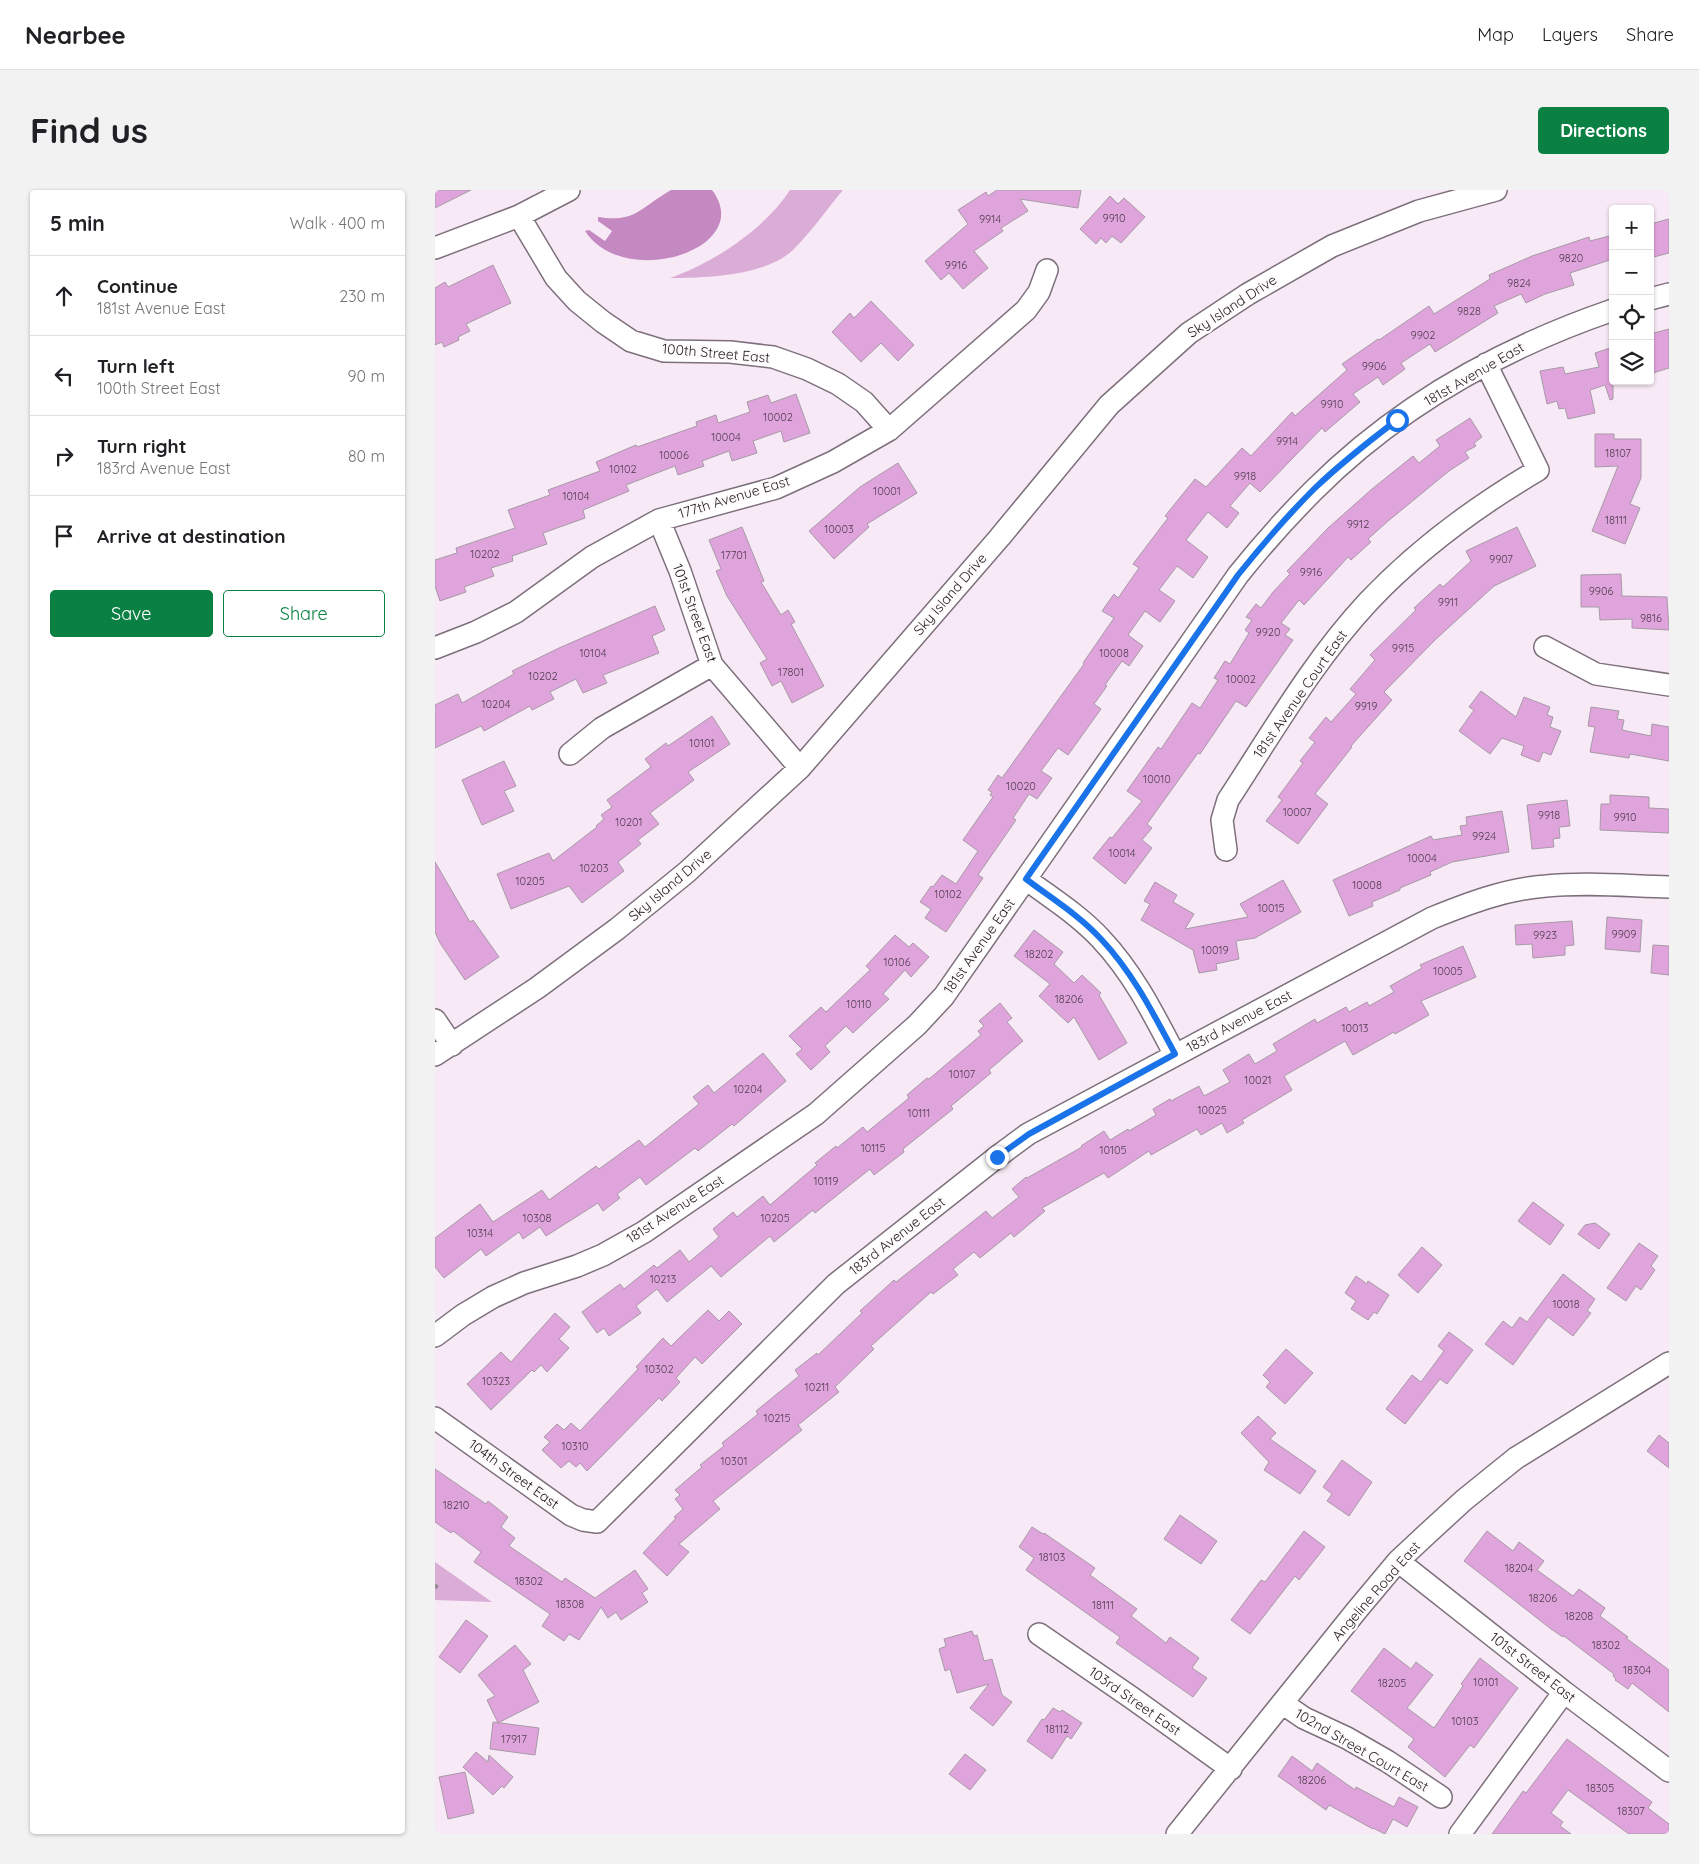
<!DOCTYPE html>
<html lang="en">
<head>
<meta charset="utf-8">
<style>
  :root { --surface:#fff; --page:#f2f2f2; --text:#202124; --muted:#757577; --line:#e0e0e0; --accent:#0b8043 }
  body { margin:0; font-family:Quicksand,sans-serif; background:var(--page); color:var(--text) }
  .controls { position:absolute; right:15px; top:15px; display:grid; overflow:hidden; border-radius:5px; box-shadow:0 1px 4px #0004 }
  .controls button { width:45px; height:45px; display:grid; place-items:center; padding:0; border:0; border-bottom:1px solid var(--line); background:var(--surface); color:var(--text); font:25px sans-serif }
  .stop { position:absolute; width:15px; height:15px; margin:-11px; border:4px solid #1a73e8; border-radius:50%; background:#fff }
  .stop.end { background:#1a73e8; border-color:#fff; box-shadow:0 1px 5px #0008 }
  .list { margin:0; padding:0; list-style:none }
  h2 { display:flex; justify-content:space-between; align-items:center; height:65px; margin:0; padding:0 20px; font-size:21px }
  h2 small { font-size:16px; font-weight:400; color:var(--muted) }
  .list li { display:grid; grid-template-columns:32px 1fr auto; gap:15px; align-items:center; box-sizing:border-box; height:80px; padding:0 20px; border-top:1px solid var(--line) }
  .list b { display:block; font-size:19px; white-space:nowrap }
  .list p { margin:0; font-size:16px; white-space:nowrap; color:var(--muted) }
  .list em { font-size:16px; font-style:normal; color:var(--muted) }
  .actions { display:flex; gap:10px; padding:15px 20px }
  .actions a { flex:1; padding:11px 0; border:1px solid var(--accent); border-radius:5px; text-align:center; font-size:18px; color:var(--accent) }
  .actions .main { background:var(--accent); color:#fff }
  .icon { flex:none; width:28px; height:28px; fill:none; stroke:currentColor; stroke-width:2; stroke-linecap:round; stroke-linejoin:round }
  .map { position:relative; flex:none; width:1234px; height:1644px; overflow:hidden; border-radius:5px }
  header { display:flex; align-items:center; gap:30px; box-sizing:border-box; height:70px; padding:0 25px; background:var(--surface); border-bottom:1px solid var(--line) }
  header strong { font-size:24px }
  nav { display:flex; gap:28px; margin-inline-start:auto; font-size:18px }
  .intro { display:flex; align-items:center; justify-content:space-between; box-sizing:border-box; height:120px; padding:0 30px }
  h1 { margin:0; font-size:35px }
  .button { padding:12px 22px; border-radius:5px; background:var(--accent); color:#fff; font-size:18px; font-weight:700 }
  main { display:flex; gap:30px; padding:0 30px }
  aside { flex:1; background:var(--surface); border-radius:5px; box-shadow:0 1px 4px #0004 }
  .map>svg:first-child { display:block }
  .green { fill:#daadd7 }
  .water { fill:#c489c0 }
  .building { fill:#e0a4dc; stroke:#a79aa6 }
  .lines { fill:none; stroke-linecap:round; stroke-linejoin:round }
  .minor-casing { stroke:#7d707c; stroke-width:24 }
  .path { stroke:#958b94; stroke-width:3; stroke-dasharray:5 2.5; stroke-linecap:butt }
  .minor { stroke:#fff; stroke-width:21 }
  .route { stroke:#1a73e8; stroke-width:6 }
  .labels { text-anchor:middle; stroke-width:5; stroke-linejoin:round; paint-order:stroke }
  .number-label { font-size:11px; fill:#503d4f }
  .street-label { font-size:14px; fill:#201b20; stroke:#fefbfd }
</style>
</head>
<body>
<header>
<strong>Nearbee</strong>
<nav><a>Map</a><a>Layers</a><a>Share</a></nav>
</header>
<div class="intro"><h1>Find us</h1><a class="button">Directions</a></div>
<main>
<aside>
<h2>5 min<small>Walk · 400 m</small></h2>
<ul class="list">
<li><svg class="icon" aria-label="ahead" viewBox="0 0 24 24"><path d="M12 20V5M6 11l6-6 6 6"/></svg><div><b>Continue</b><p>181st Avenue East</p></div><em>230 m</em></li>
<li><svg class="icon" aria-label="left" viewBox="0 0 24 24"><path d="M17 20v-9H6M10 6l-5 5 5 5"/></svg><div><b>Turn left</b><p>100th Street East</p></div><em>90 m</em></li>
<li><svg class="icon" aria-label="right" viewBox="0 0 24 24"><path d="M7 20v-9h11M14 6l5 5-5 5"/></svg><div><b>Turn right</b><p>183rd Avenue East</p></div><em>80 m</em></li>
<li><svg class="icon" aria-label="arrive" viewBox="0 0 24 24"><path d="M6 21V4h12l-3 4 3 4H6"/></svg><div><b>Arrive at destination</b></div></li>
</ul>
<div class="actions"><a class="main">Save</a><a>Share</a></div>
</aside>
<div class="map">
<svg width="1234" height="1644" viewBox="0 0 1234 1644">
  <rect width="100%" height="100%" fill="#f8e9f6"/>
  <path class="green" d="M355 0H408C392 19 377 41 359 59 332 86 271 88 235 88 278 73 330 39 355 0Z
    M0 1372 57 1412 0 1410Z"/>
  <path class="water" d="M236 0H277C322 59 189 101 150 41L154 40 170 51 177 41 163 31V27C201 33 206 17 236 0Z"/>
  <path class="building" d="M0 0H36L0 18Z
    M562 0H646L643 18 585 9 593 21 566 38 568 41 539 61 553 78 528 99 514 83 506 90 490 71 533 34 523 20 551 2 553 6Z
    M675 6 683 14 689 8 710 27 686 53 677 46 671 53 666 48 661 54 645 39Z
    M1234 29V63L1215 68V34Z
    M1178 45V69L1135 83 1139 95 1110 104 1091 113 1086 104 1059 116 1063 123 1000 162 995 154 966 173 970 179 948 195 943 187 918 204 925 212 890 242 887 238 825 302 815 293 795 316 804 323 792 338 773 322 751 350 773 367 758 388 742 376 724 400 740 411 725 432 710 421 693 445 708 456 694 476 687 471 670 495 672 496 659 514 666 519 633 565 623 558 606 581 617 588 602 609 594 604 578 628 581 630 543 685 548 688 511 742 490 728 496 719 485 712 496 696 498 697 507 685 521 694 543 661 528 650 558 607 555 605 557 602 553 600 563 585 567 588 649 474 648 473 679 428 667 421 679 404 683 408 704 378 698 374 733 328 730 326 760 289 771 297 807 258 816 266 857 222 860 226 912 180 907 174 943 149 944 150 994 116 999 124 1055 89 1054 85 1097 66 1154 47 1155 51Z
    M58 75 76 113 31 134 35 141 23 147 24 150 9 157 7 152 0 155V98L10 92 13 97Z
    M436 111 479 155 463 171 446 153 426 172 397 142 415 123 419 128Z
    M1234 139V178L1218 183 1215 173V144Z
    M1178 157V209L1175 210 1170 195 1155 200 1160 223 1133 229 1130 218 1124 219 1122 211 1112 214 1105 181 1128 177 1130 184 1164 177 1160 163Z
    M361 204 375 243 349 252 346 241 318 251 322 263 297 271 294 261 267 271 269 276 243 285 240 276 191 295 194 301 148 320 150 328 108 343 112 354 77 366 78 371 56 378 59 386 29 397 31 402 5 411 0 396V370L22 363 21 358 80 338 73 320 115 305 113 300 165 281 161 272 201 255 202 257 262 236 261 232 281 225 283 233 315 222 312 212 333 205 336 213Z
    M1035 228 1047 247 1039 253 1041 256 1030 262 1034 268 1014 281 952 332 933 349 936 352 916 370 913 367 869 415 864 410 846 433 855 439 850 445 858 450 811 517 801 511 765 564 763 563 712 634 717 638 707 650 717 658 690 694 658 668 675 647 677 648 707 611 692 601 723 557 726 559 757 513 765 518 783 490 779 488 790 471 795 474 814 443 810 440 817 430 811 427 821 414 826 418 838 402 855 384 852 381 893 338 937 299 978 266 984 273 1005 256 1001 250Z
    M1160 244H1179V249H1206V288L1195 314 1205 318 1190 354 1157 341 1183 276 1160 277Z
    M463 273 482 303 432 334 434 337 399 369 374 341 425 297Z
    M307 337 329 391 326 392 346 425 353 420 360 432 356 434 389 496 357 513 346 491 337 496 325 473 332 469 292 406 281 381 286 379 274 350Z
    M1082 337 1101 376 1059 396 1000 450 949 502 957 510 916 556 917 557 880 604 893 614 863 654 831 631 847 610 843 607 868 573 865 571 880 552 874 548 891 527 896 532 921 504 915 499 940 470 935 465 981 420 979 418 1005 394 1008 397 1036 371 1031 361Z
    M1186 384 1187 406 1232 407 1234 440 1197 438V429L1165 430 1164 417H1146V385Z
    M220 416 230 440 217 446 224 463 168 485 172 493 148 503 141 489 115 502 119 509 97 520 95 516 49 541 46 536 0 558V515L23 504 27 513 79 484 77 481 124 458Z
    M1046 501 1081 527 1089 507 1115 517 1112 525 1118 527 1115 537 1126 541 1116 565 1108 562 1104 572 1086 565 1089 556 1067 548 1055 564 1024 541 1039 520 1034 517Z
    M1156 517 1184 521 1182 529 1189 530 1187 540 1216 546 1217 534 1234 537V571L1195 564 1194 568 1155 562 1160 537 1153 536Z
    M277 526 295 554 253 582 259 590 215 623 224 634 203 650 206 654 183 672 189 681 147 713 134 696 76 719 62 684 114 663 118 671 162 637 161 636 169 629 166 625 177 617 172 610 216 577 210 569 231 553 233 556Z
    M69 571 81 596 69 601 79 621 47 635 27 590Z
    M1175 605 1214 607V618L1234 619V643L1165 640 1166 614H1175Z
    M1132 610 1135 636 1124 637 1125 648 1118 649 1119 657 1097 659 1092 615Z
    M1067 621 1074 662 1017 672 995 682 996 685 965 698V700L937 712 938 716 914 726 898 690 996 646 998 650 1027 645 1025 636 1032 635 1031 627Z
    M0 672 35 732 38 730 64 767 30 790 5 753 0 742Z
    M848 690 866 722 820 748 801 751 804 769 781 774 782 780 764 783 758 760 706 730 715 714 709 711 720 692 742 705 738 712 759 724 750 739 813 727 805 714Z
    M1172 727 1207 730 1205 762 1170 759Z
    M1137 731 1139 755 1130 756V765L1098 768 1097 754 1081 755 1080 735Z
    M599 740 628 762 619 774 639 793 647 785 666 803 664 805 692 853 664 870 639 827 633 833 604 806 615 794 579 766Z
    M460 745 474 757 478 753 494 767 476 787 470 780 448 804 454 809 418 843 411 836 390 856 395 862 376 880 361 864 367 859 354 846 386 817 391 822 435 780 431 776Z
    M1218 755 1234 756V785L1216 783Z
    M1028 756 1041 787 986 811 994 825 960 844 959 842 918 865 910 851 849 886 857 900 807 930 809 933 792 943 787 933 766 945 762 939 716 965 714 961 673 988 669 983 607 1018 610 1021 579 1047 576 1043 545 1068 539 1062 518 1079 523 1085 498 1104 496 1102 436 1156 439 1159 400 1197 404 1202 363 1235 367 1240 278 1311 285 1319 244 1354 254 1362 232 1386 208 1363 241 1328 239 1327 248 1319 240 1309 245 1305 240 1300 267 1277 265 1275 289 1256 287 1253 323 1224 321 1221 364 1186 360 1180 382 1163 383 1165 427 1123 425 1121 459 1090 461 1092 551 1021 557 1028 584 1007 577 999 591 987 592 988 647 957 646 956 669 941 675 950 693 939 694 941 721 925 718 919 735 909 736 911 764 896 769 906 795 892 788 880 814 864 820 874 842 861 838 854 880 829 882 833 911 817 914 822 932 812 934 816 959 802 955 796 987 778 985 775Z
    M565 813 577 828 572 832 588 851 554 880 556 883 516 916 518 919 468 959 469 962 439 985 435 979 380 1023 378 1020 339 1052 335 1046 286 1087 276 1076 232 1112 222 1099 201 1116 206 1123 174 1146 169 1138 162 1143 147 1122 185 1094 189 1099 219 1075 222 1078 245 1060 254 1072 284 1047 278 1039 298 1022 302 1027 328 1006 335 1015 382 975 380 973 401 956 402 958 428 937 432 942 474 908 472 905 492 888 494 889 546 845 543 841 549 836 544 831Z
    M328 863 351 891 299 936 297 934 263 961 260 958 211 995 205 987 182 1004 185 1008 168 1021 163 1013 111 1046 105 1037 88 1049 84 1042 51 1066 46 1059 9 1088 0 1077V1048L45 1014 58 1032 107 1000 114 1010 161 976 164 979 204 950 210 957 264 914 258 907 273 895 279 903Z
    M1098 1012 1129 1035 1115 1055 1083 1031Z
    M1160 1033 1175 1044 1164 1059 1143 1044 1150 1035Z
    M1204 1053 1223 1066 1216 1076 1220 1080 1206 1100 1201 1096 1191 1111 1172 1098Z
    M987 1057 1007 1075 983 1103 963 1085Z
    M1128 1084 1160 1109 1152 1121 1156 1123 1138 1146 1113 1127 1078 1175 1050 1154 1068 1131 1077 1138 1085 1127 1092 1132Z
    M921 1086 932 1094 933 1091 954 1105 942 1124 939 1122 933 1130 916 1119 921 1111 910 1103Z
    M273 1120 284 1131 294 1121 307 1134 267 1174 260 1167 241 1188 245 1192 227 1211 224 1208 152 1281 145 1273 141 1277 134 1271 126 1278 107 1260 115 1252 109 1247 122 1234 129 1240 136 1233 145 1241 203 1179 201 1177 228 1148 236 1156Z
    M120 1123 135 1137 124 1149 134 1158 112 1182 106 1175 99 1182 97 1180 56 1220 32 1194 66 1162 76 1172Z
    M1014 1142 1038 1160 1012 1194 1005 1189 970 1234 951 1219 977 1185 986 1192 1009 1161 1003 1156Z
    M851 1159 878 1183 850 1214 831 1197 835 1192 828 1185Z
    M823 1226 841 1243 835 1249 881 1281 865 1304 829 1280 834 1272 806 1243Z
    M1224 1245 1234 1253V1278L1212 1261Z
    M907 1270 937 1292 914 1326 892 1311 897 1304 888 1297Z
    M0 1279 51 1314 53 1311 73 1327 66 1337 80 1348 74 1356 127 1392 130 1388 160 1408 200 1380 213 1399 207 1403 213 1412 186 1430 181 1422 173 1428 166 1417 144 1450 134 1444 129 1451 107 1436 115 1424 39 1372 46 1362 18 1341 16 1343 0 1332Z
    M745 1325 782 1351 766 1374 729 1349Z
    M597 1337 608 1344 609 1343 660 1378 655 1385 702 1419 696 1426 731 1453 735 1447 764 1468 757 1478 772 1488 758 1507 681 1453 685 1447 591 1380 599 1368 584 1357Z
    M869 1341 890 1357 864 1390 860 1386 815 1444 796 1430 826 1390 830 1392Z
    M1052 1341 1078 1361 1084 1352 1109 1371 1102 1380 1138 1406 1144 1399 1170 1418 1165 1426 1193 1447 1191 1448 1234 1480V1522L1197 1493 1193 1499 1180 1490 1181 1489 1178 1486 1179 1484 1129 1446 1128 1447 1116 1439 1029 1371Z
    M31 1430 53 1446 25 1483 4 1467Z
    M537 1441 539 1446 542 1445 549 1471 557 1469 567 1505 577 1512 558 1536 535 1518 554 1494 522 1503 515 1479 510 1481 504 1459 511 1456 509 1449Z
    M80 1455 96 1474 88 1480 104 1512 63 1533 52 1510 60 1506 43 1485Z
    M949 1458 976 1479 981 1472 998 1485 972 1518 999 1538 1028 1496 1026 1494 1045 1468 1083 1498 1039 1558 1035 1555 1010 1587 973 1557 979 1549 916 1501Z
    M618 1518 625 1522 627 1520 647 1533 636 1549 632 1546 617 1569 592 1551 607 1529 609 1530Z
    M58 1532 104 1538 100 1565 55 1559Z
    M1132 1549 1217 1612 1213 1618 1234 1634V1644H1194L1133 1600 1116 1623 1128 1632 1125 1636 1136 1644H1057L1088 1601 1091 1603Z
    M41 1562 53 1572 54 1565 78 1587 69 1598 67 1596 58 1605 28 1577Z
    M530 1564 551 1580 535 1600 514 1584Z
    M857 1566 877 1581 882 1573 920 1600 921 1597 959 1617 964 1607 983 1617 972 1637 958 1629 950 1644 938 1638V1639L894 1615 891 1620 843 1586Z
    M30 1582 39 1623 13 1629 4 1587Z"/>
  <g class="lines">
    <g class="minor-casing">
      <path id="minor" d="M84 26 121 88 142 111 168 132 196 151 229 161 295 162 338 167 372 179 403 194 429 212 454 240
        M0 58 84 26 134 0
        M1215 109 1234 104
        M224 330 245 381 277 475 365 578
        M1110 457 1161 484 1234 495
        M0 458 41 442 81 422 157 367 224 330 341 298 398 272 454 240 591 120 604 102 612 80
        M135 564 167 538 277 475
        M791 660 787 630 793 610C837 543 878 471 933 412 983 359 1040 317 1103 280L1051 174
        M591 689C616 708 644 725 666 749 698 783 718 823 740 865
        M0 830 17 855
        M0 865 102 798 182 739 252 682 365 578 565 347 674 215 754 143 813 104 897 56 984 21 1061 0
        M0 1146 28 1125 58 1107 89 1093 142 1076 168 1065 209 1042 381 924 482 835 509 806 803 385C827 355 852 327 879 300 962 217 1067 158 1178 120
        M0 1228 136 1325 148 1330 162 1332 401 1094 562 967 593 944 997 728C1034 713 1071 699 1111 696 1152 692 1193 696 1234 697
        M963 1371 1129 1502 1234 1581
        M604 1444 697 1508 796 1579
        M847 1513 869 1528 912 1548 952 1571 1006 1607
        M742 1644 922 1420 963 1371 993 1343 1029 1310 1081 1268 1234 1173
        M1025 1644 1129 1502"/>
    </g>
    <path class="path" d="M0 1395 2 1396 0 1399"/>
    <use href="#minor" class="minor"/>
  </g>
  <g class="lines">
    <path class="route" d="M562 967 594 944 740 864C718 823 698 783 666 749 644 725 616 708 591 689L803 385C827 355 852 326 879 299 905 274 933 252 962 230"/>
  </g>
  <g class="labels">
    <g class="number-label">
      <text x="679" y="32">9910</text>
      <text x="555" y="33">9914</text>
      <text x="1136" y="72">9820</text>
      <text x="521" y="79">9916</text>
      <text x="1084" y="97">9824</text>
      <text x="1034" y="125">9828</text>
      <text x="988" y="149">9902</text>
      <text x="939" y="180">9906</text>
      <text x="897" y="218">9910</text>
      <text x="343" y="231">10002</text>
      <text x="291" y="251">10004</text>
      <text x="852" y="255">9914</text>
      <text x="1183" y="267">18107</text>
      <text x="239" y="269">10006</text>
      <text x="188" y="283">10102</text>
      <text x="810" y="290">9918</text>
      <text x="452" y="305">10001</text>
      <text x="141" y="310">10104</text>
      <text x="1181" y="334">18111</text>
      <text x="923" y="338">9912</text>
      <text x="404" y="343">10003</text>
      <text x="50" y="368">10202</text>
      <text x="299" y="369">17701</text>
      <text x="1066" y="373">9907</text>
      <text x="876" y="386">9916</text>
      <text x="1166" y="405">9906</text>
      <text x="1013" y="416">9911</text>
      <text x="1216" y="432">9816</text>
      <text x="833" y="446">9920</text>
      <text x="968" y="462">9915</text>
      <text x="158" y="467">10104</text>
      <text x="679" y="467">10008</text>
      <text x="356" y="486">17801</text>
      <text x="108" y="490">10202</text>
      <text x="806" y="493">10002</text>
      <text x="61" y="518">10204</text>
      <text x="931" y="520">9919</text>
      <text x="267" y="557">10101</text>
      <text x="722" y="593">10010</text>
      <text x="586" y="600">10020</text>
      <text x="862" y="626">10007</text>
      <text x="1114" y="629">9918</text>
      <text x="1190" y="631">9910</text>
      <text x="194" y="636">10201</text>
      <text x="1049" y="650">9924</text>
      <text x="687" y="667">10014</text>
      <text x="987" y="672">10004</text>
      <text x="159" y="682">10203</text>
      <text x="95" y="695">10205</text>
      <text x="932" y="699">10008</text>
      <text x="513" y="708">10102</text>
      <text x="836" y="722">10015</text>
      <text x="1189" y="748">9909</text>
      <text x="1110" y="749">9923</text>
      <text x="780" y="764">10019</text>
      <text x="604" y="768">18202</text>
      <text x="462" y="776">10106</text>
      <text x="1013" y="785">10005</text>
      <text x="634" y="813">18206</text>
      <text x="424" y="818">10110</text>
      <text x="920" y="842">10013</text>
      <text x="527" y="888">10107</text>
      <text x="823" y="894">10021</text>
      <text x="313" y="903">10204</text>
      <text x="777" y="924">10025</text>
      <text x="484" y="927">10111</text>
      <text x="438" y="962">10115</text>
      <text x="678" y="964">10105</text>
      <text x="391" y="995">10119</text>
      <text x="102" y="1032">10308</text>
      <text x="340" y="1032">10205</text>
      <text x="45" y="1047">10314</text>
      <text x="228" y="1093">10213</text>
      <text x="1131" y="1118">10018</text>
      <text x="224" y="1183">10302</text>
      <text x="61" y="1195">10323</text>
      <text x="382" y="1201">10211</text>
      <text x="342" y="1232">10215</text>
      <text x="140" y="1260">10310</text>
      <text x="299" y="1275">10301</text>
      <text x="21" y="1319">18210</text>
      <text x="617" y="1371">18103</text>
      <text x="1084" y="1382">18204</text>
      <text x="94" y="1395">18302</text>
      <text x="1108" y="1412">18206</text>
      <text x="135" y="1418">18308</text>
      <text x="668" y="1419">18111</text>
      <text x="1144" y="1430">18208</text>
      <text x="1171" y="1459">18302</text>
      <text x="1202" y="1484">18304</text>
      <text x="1051" y="1496">10101</text>
      <text x="957" y="1497">18205</text>
      <text x="1030" y="1535">10103</text>
      <text x="622" y="1543">18112</text>
      <text x="79" y="1553">17917</text>
      <text x="877" y="1594">18206</text>
      <text x="1165" y="1602">18305</text>
      <text x="1196" y="1625">18307</text>
    </g>
    <g class="street-label">
      <text transform="translate(797 116) rotate(-33)" y="5">Sky Island Drive</text>
      <text transform="translate(281 163) rotate(5)" y="5">100th Street East</text>
      <text transform="translate(1039 184) rotate(-30)" y="5">181st Avenue East</text>
      <text transform="translate(299 307) rotate(-17)" y="5">177th Avenue East</text>
      <text transform="translate(515 404) rotate(-49)" y="5">Sky Island Drive</text>
      <text transform="translate(260 423) rotate(70)" y="5">101st Street East</text>
      <text transform="translate(865 504) rotate(-55)" y="5">181st Avenue Court East</text>
      <text transform="translate(235 695) rotate(-40)" y="5">Sky Island Drive</text>
      <text transform="translate(544 756) rotate(-55)" y="5">181st Avenue East</text>
      <text transform="translate(804 831) rotate(-28)" y="5">183rd Avenue East</text>
      <text transform="translate(240 1019) rotate(-33)" y="5">181st Avenue East</text>
      <text transform="translate(462 1046) rotate(-38)" y="5">183rd Avenue East</text>
      <text transform="translate(79 1284) rotate(36)" y="5">104th Street East</text>
      <text transform="translate(941 1401) rotate(-49)" y="5">Angeline Road East</text>
      <text transform="translate(1098 1477) rotate(38)" y="5">101st Street East</text>
      <text transform="translate(700 1511) rotate(35)" y="5">103rd Street East</text>
      <text transform="translate(927 1560) rotate(30)" y="5">102nd Street Court East</text>
    </g>
  </g>
</svg>
<div class="controls">
<button>+</button>
<button>−</button>
<button><svg class="icon" aria-label="locate" viewBox="0 0 24 24"><circle cx="12" cy="12" r="6"/><path d="M12 2v4M12 18v4M2 12h4M18 12h4"/></svg></button>
<button><svg class="icon" aria-label="layers" viewBox="0 0 24 24"><path d="M12 4l9 5-9 5-9-5zM3 14l9 5 9-5"/></svg></button>
</div>
<div class="stop" style="left:962px;top:230px"></div>
<div class="stop end" style="left:562px;top:967px"></div>
</div>
</main>
</body>
</html>
